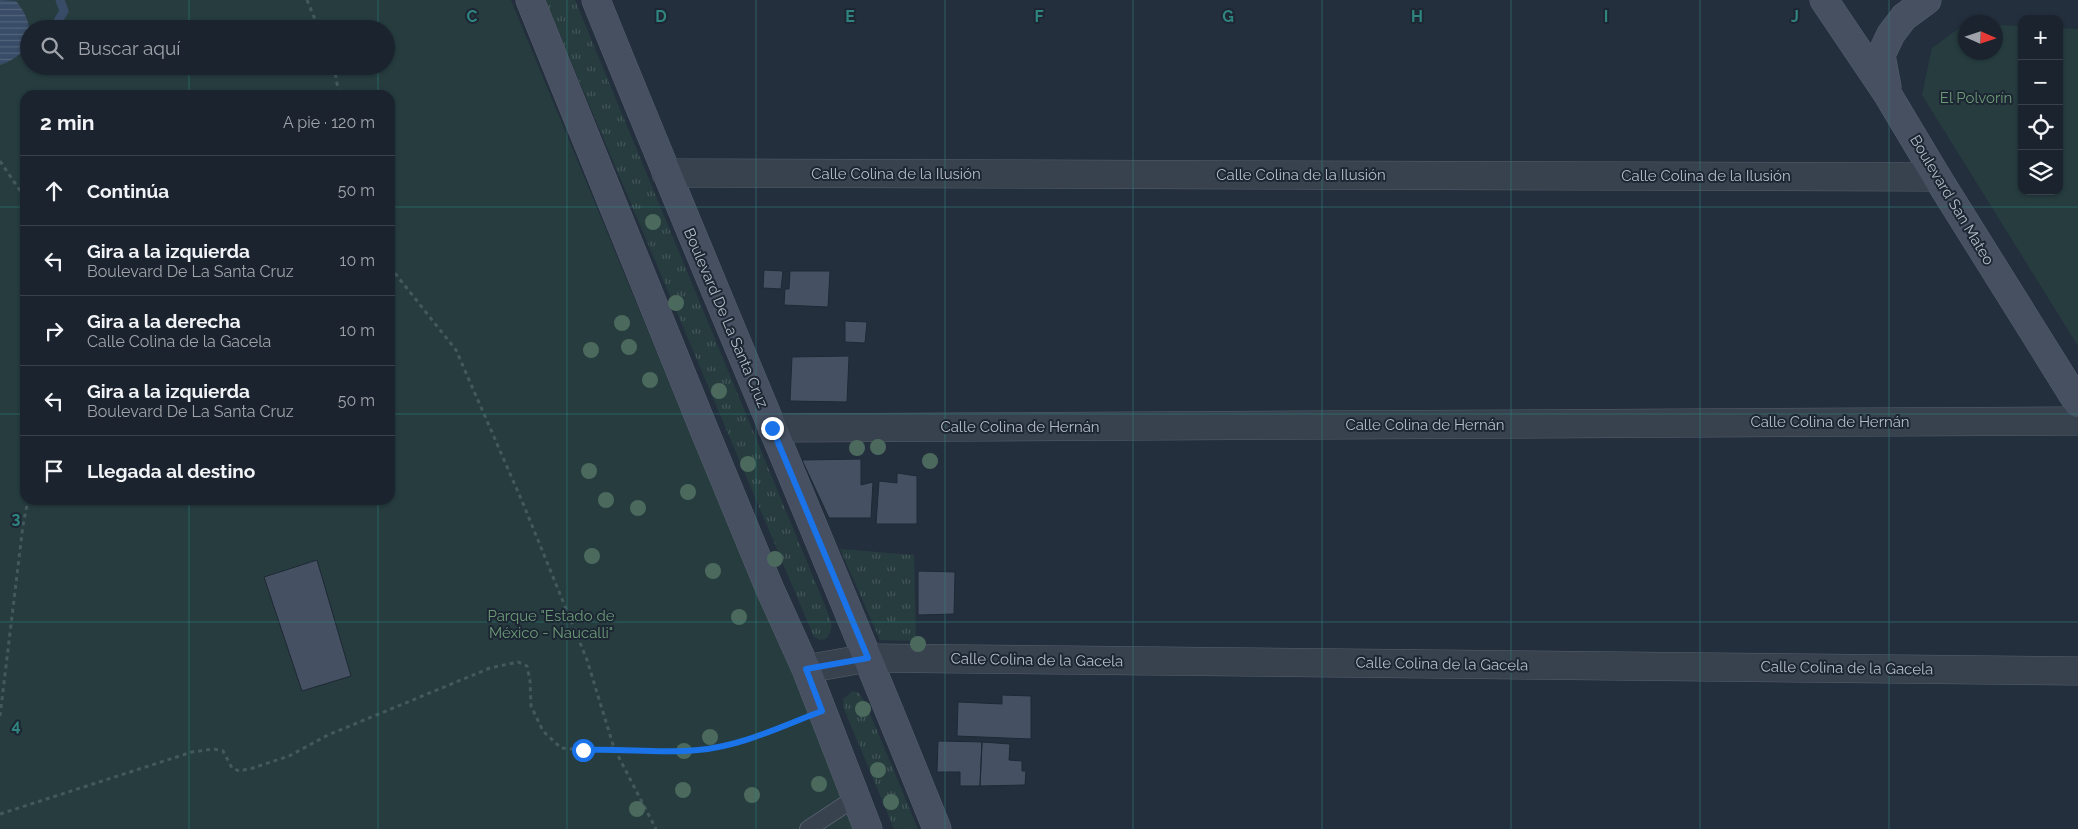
<!DOCTYPE html>
<html lang="es">
<head>
<meta charset="utf-8">
<style>
  :root { --surface:#1b232e; --page:#282f3a; --text:#f1f3f6; --muted:#a0a4aa; --line:#39404a }
  body { margin:0; font-family:Raleway,sans-serif; background:var(--page); color:var(--text) }
  .controls { position:absolute; right:15px; top:15px; display:grid; overflow:hidden; border-radius:10px; box-shadow:0 1px 4px #0004 }
  .controls button { width:45px; height:45px; display:grid; place-items:center; padding:0; border:0; border-bottom:1px solid var(--line); background:var(--surface); color:var(--text); font:25px sans-serif }
  .compass { position:absolute; left:1958px; top:15px; width:45px; height:45px; border-radius:50%; background:var(--surface); box-shadow:0 1px 4px #0004; rotate:93deg }
  .stop { position:absolute; width:15px; height:15px; margin:-11px; border:4px solid #1a73e8; border-radius:50%; background:#fff }
  .stop.end { background:#1a73e8; border-color:#fff; box-shadow:0 1px 5px #0008 }
  .list { margin:0; padding:0; list-style:none }
  h2 { display:flex; justify-content:space-between; align-items:center; height:65px; margin:0; padding:0 20px; font-size:21px }
  h2 small { font-size:16px; font-weight:400; color:var(--muted) }
  .list li { display:grid; grid-template-columns:32px 1fr auto; gap:15px; align-items:center; box-sizing:border-box; height:70px; padding:0 20px; border-top:1px solid var(--line) }
  .list b { display:block; font-size:19px; white-space:nowrap }
  .list p { margin:0; font-size:16px; white-space:nowrap; color:var(--muted) }
  .list em { font-size:16px; font-style:normal; color:var(--muted) }
  .icon { flex:none; width:28px; height:28px; fill:none; stroke:currentColor; stroke-width:2; stroke-linecap:round; stroke-linejoin:round }
  .map { position:relative; flex:none; width:2078px; height:829px; overflow:hidden }
  .search { position:absolute; background:var(--surface); box-shadow:0 1px 4px #0004; left:20px; top:20px; width:375px; height:55px; display:flex; align-items:center; gap:12px; box-sizing:border-box; padding:0 18px; border-radius:28px; color:var(--muted); font-size:19px }
  .panel { position:absolute; background:var(--surface); box-shadow:0 1px 4px #0004; left:20px; top:90px; width:375px; height:415px; border-radius:15px }
  .map>svg:first-child { display:block }
  .grass { fill:url(#grass-tufts) }
  .park { fill:#263c3f; fill-rule:evenodd }
  .water { fill:url(#water-rules) }
  .lines { fill:none; stroke-linecap:round; stroke-linejoin:round }
  .stream { stroke:#394c67; stroke-width:9 }
  .building { fill:#455162; stroke:#1f2835 }
  .lane-casing { stroke:#565f6c; stroke-width:18 }
  .street-casing { stroke:#565f6c; stroke-width:29 }
  .secondary-casing { stroke:#565f6c; stroke-width:29 }
  .path { stroke:#44595c; stroke-width:3; stroke-dasharray:4 4; stroke-linecap:butt }
  .lane { stroke:#38414e; stroke-width:16 }
  .street { stroke:#38414e; stroke-width:28 }
  .secondary { stroke:#465061; stroke-width:28 }
  .tree { fill:#4b6a5d }
  .route { stroke:#1a73e8; stroke-width:6 }
  .grid { fill:none; stroke:#308480; stroke-width:1; stroke-opacity:0.55 }
  .labels { text-anchor:middle; stroke-width:4; stroke-linejoin:round; paint-order:stroke }
  .park-label { font-size:15px; fill:#6b9a76; stroke:#1d2633 }
  .street-label { font-size:15px; fill:#b4bcc9; stroke:#1d2633 }
  .grid-label { font-size:16px; text-anchor:middle; font-weight:bold; fill:#308480; stroke:#1d2633; stroke-width:4; stroke-linejoin:round; paint-order:stroke }
</style>
</head>
<body>
<div class="map">
<svg width="2078" height="829" viewBox="0 0 2078 829">
  <defs>
    <pattern id="grass-tufts" width="24" height="20" patternUnits="userSpaceOnUse" patternTransform="scale(1.25)"><rect width="24" height="20" fill="#263c3f"/><path d="M3 7l-1-3M5 7V3M7 7l1-3M15 17l-1-3M17 17v-4M19 17l1-3" fill="none" stroke="#435659"/></pattern>
    <pattern id="water-rules" width="6" height="5" patternUnits="userSpaceOnUse" patternTransform="scale(1.25)"><rect width="6" height="5" fill="#394c67"/><path d="M0 2.5h6" fill="none" stroke="#53647b"/></pattern>
  </defs>
  <rect width="100%" height="100%" fill="#242f3e"/>
  <path class="grass" d="M545 0H575L826 608C830 621 836 626 826 639L820 640 814 637Z
    M840 549 914 555 916 641 880 640Z
    M853 691 859 693 866 704 918 829H894L844 709 843 699Z"/>
  <path class="park" d="M0 0H511L686 423 859 829H0ZM29 29H386V66H29ZM25 95H390V500H25Z
    M1965 24 1966 52H1996V25L2022 26V191H2059V28L2078 29V346L1922 95 1932 48Z"/>
  <path class="water" d="M0 0 16 1C37 26 34 54 0 65Z"/>
  <g class="lines">
    <path class="stream" d="M49 29 54 28 64 11 60 0"/>
  </g>
  <path class="building" d="M764 270 783 271 781 289 763 288Z
    M790 271H830L828 307 784 305 785 289H789Z
    M845 321 867 322 865 343 845 342Z
    M849 356 847 402 790 401 792 357Z
    M861 459V485L873 482 871 518H829L802 460Z
    M897 473 917 476V524H876L879 481 897 483Z
    M317 560 351 676 302 691 264 577Z
    M918 571 955 572 954 614 918 615Z
    M1002 695 1031 696V739L957 736 958 702 1002 704Z
    M938 741 982 742 980 786H960V772H937Z
    M982 742 1010 744 1009 760 1022 761V771H1026L1025 785 980 786Z"/>
  <g class="lines">
    <g class="lane-casing">
      <path id="lane" d="M808 829 855 798"/>
    </g>
    <g class="street-casing">
      <path id="street" d="M666 173 1937 177
        M772 428 2078 421
        M806 669 868 658 2078 671"/>
    </g>
    <g class="secondary-casing">
      <path id="secondary" d="M530 0 705 432 769 587 806 669 868 829
        M596 0C708 277 826 552 937 829
        M1824 0 1888 95 1937 177 2078 403
        M1887 87 1881 55 1891 34 1904 17 1927 0"/>
    </g>
    <path class="path" d="M307 0 319 29
      M334 66 339 95
      M0 161 25 198
      M390 267 456 350 522 501 587 660 614 748 656 829
      M0 716 23 525 28 500
      M0 814 192 752 214 749 223 751 232 768 239 771 253 768 289 756 328 735 490 668 518 662 527 666 530 681 531 706 543 731 561 748 583 750 614 748 652 752 700 750 756 738 796 721"/>
    <use href="#lane" class="lane"/>
    <use href="#street" class="street"/>
    <use href="#secondary" class="secondary"/>
  </g>
  <g class="tree">
    <circle cx="653" cy="222" r="8"/>
    <circle cx="676" cy="303" r="8"/>
    <circle cx="622" cy="323" r="8"/>
    <circle cx="629" cy="347" r="8"/>
    <circle cx="591" cy="350" r="8"/>
    <circle cx="650" cy="380" r="8"/>
    <circle cx="719" cy="391" r="8"/>
    <circle cx="878" cy="447" r="8"/>
    <circle cx="857" cy="448" r="8"/>
    <circle cx="930" cy="461" r="8"/>
    <circle cx="748" cy="464" r="8"/>
    <circle cx="589" cy="471" r="8"/>
    <circle cx="688" cy="492" r="8"/>
    <circle cx="606" cy="500" r="8"/>
    <circle cx="638" cy="508" r="8"/>
    <circle cx="592" cy="556" r="8"/>
    <circle cx="775" cy="559" r="8"/>
    <circle cx="713" cy="571" r="8"/>
    <circle cx="739" cy="617" r="8"/>
    <circle cx="918" cy="644" r="8"/>
    <circle cx="863" cy="709" r="8"/>
    <circle cx="710" cy="737" r="8"/>
    <circle cx="684" cy="751" r="8"/>
    <circle cx="878" cy="770" r="8"/>
    <circle cx="819" cy="784" r="8"/>
    <circle cx="683" cy="790" r="8"/>
    <circle cx="752" cy="795" r="8"/>
    <circle cx="891" cy="802" r="8"/>
    <circle cx="637" cy="809" r="8"/>
  </g>
  <g class="lines">
    <path class="route" d="M583 750C622 748 660 754 698 750 742 746 782 726 822 711L806 669 868 658 772 428"/>
  </g>
  <path class="grid" d="M189 0V29M378 0V29M567 0V829M756 0V829M945 0V829M1133 0V829M1322 0V829M1511 0V829M1700 0V829M1889 0V829M189 66V95M378 66V95M0 207H25M390 207H2078M0 414H25M390 414H2078M189 500V829M378 500V829M0 622H2078"/>
  <g class="labels">
    <g class="park-label">
      <text x="1976" y="103">El Polvorín</text>
      <text x="551" y="621">Parque "Estado de<tspan x="551" dy="17">México - Naucalli"</tspan></text>
    </g>
    <g class="street-label">
      <text x="896" y="179">Calle Colina de la Ilusión</text>
      <text x="1301" y="180">Calle Colina de la Ilusión</text>
      <text x="1706" y="181">Calle Colina de la Ilusión</text>
      <text transform="translate(1952 200) rotate(59)" y="5">Boulevard San Mateo</text>
      <text transform="translate(726 318) rotate(67)" y="5">Boulevard De La Santa Cruz</text>
      <text x="1830" y="427">Calle Colina de Hernán</text>
      <text x="1425" y="430">Calle Colina de Hernán</text>
      <text x="1020" y="432">Calle Colina de Hernán</text>
      <text transform="translate(1037 660) rotate(1)" y="5">Calle Colina de la Gacela</text>
      <text transform="translate(1442 664) rotate(1)" y="5">Calle Colina de la Gacela</text>
      <text transform="translate(1847 668) rotate(1)" y="5">Calle Colina de la Gacela</text>
    </g>
  </g>
  <g class="grid-label">
    <text x="472" y="22">C</text>
    <text x="661" y="22">D</text>
    <text x="850" y="22">E</text>
    <text x="1039" y="22">F</text>
    <text x="1228" y="22">G</text>
    <text x="1417" y="22">H</text>
    <text x="1606" y="22">I</text>
    <text x="1795" y="22">J</text>
    <text x="16" y="524">3</text>
    <text x="16" y="731">4</text>
  </g>
</svg>
<div class="controls">
<button>+</button>
<button>−</button>
<button><svg class="icon" aria-label="locate" viewBox="0 0 24 24"><circle cx="12" cy="12" r="6"/><path d="M12 2v4M12 18v4M2 12h4M18 12h4"/></svg></button>
<button><svg class="icon" aria-label="layers" viewBox="0 0 24 24"><path d="M12 4l9 5-9 5-9-5zM3 14l9 5 9-5"/></svg></button>
</div>
<svg class="compass" viewBox="-18 -18 36 36"><path d="M0-13l5 13h-10z" fill="#e53935"/><path d="M0 13l5-13h-10z" fill="#a0a4aa"/></svg>
<div class="stop" style="left:583px;top:750px"></div>
<div class="stop end" style="left:772px;top:428px"></div>
<div class="search"><svg class="icon" aria-label="search" viewBox="0 0 24 24"><circle cx="10" cy="10" r="6"/><path d="M15 15l6 6"/></svg>Buscar aquí</div>
<section class="panel">
<h2>2 min<small>A pie · 120 m</small></h2>
<ul class="list">
<li><svg class="icon" aria-label="ahead" viewBox="0 0 24 24"><path d="M12 20V5M6 11l6-6 6 6"/></svg><div><b>Continúa</b></div><em>50 m</em></li>
<li><svg class="icon" aria-label="left" viewBox="0 0 24 24"><path d="M17 20v-9H6M10 6l-5 5 5 5"/></svg><div><b>Gira a la izquierda</b><p>Boulevard De La Santa Cruz</p></div><em>10 m</em></li>
<li><svg class="icon" aria-label="right" viewBox="0 0 24 24"><path d="M7 20v-9h11M14 6l5 5-5 5"/></svg><div><b>Gira a la derecha</b><p>Calle Colina de la Gacela</p></div><em>10 m</em></li>
<li><svg class="icon" aria-label="left" viewBox="0 0 24 24"><path d="M17 20v-9H6M10 6l-5 5 5 5"/></svg><div><b>Gira a la izquierda</b><p>Boulevard De La Santa Cruz</p></div><em>50 m</em></li>
<li><svg class="icon" aria-label="arrive" viewBox="0 0 24 24"><path d="M6 21V4h12l-3 4 3 4H6"/></svg><div><b>Llegada al destino</b></div></li>
</ul>
</section>
</div>
</body>
</html>
